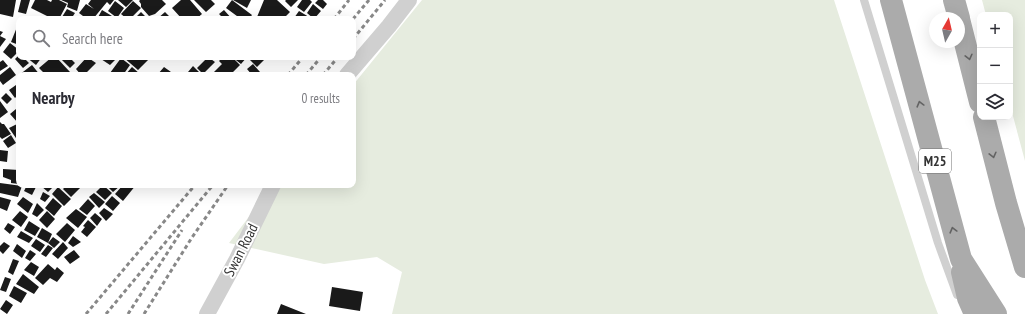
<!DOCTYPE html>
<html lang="en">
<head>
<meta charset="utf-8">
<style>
  :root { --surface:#fff; --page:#f7f7f7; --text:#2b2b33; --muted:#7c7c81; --line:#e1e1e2 }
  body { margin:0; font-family:"PT Sans Narrow",sans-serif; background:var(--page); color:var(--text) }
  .controls { position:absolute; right:12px; top:12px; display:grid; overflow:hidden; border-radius:8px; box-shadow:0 4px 16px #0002 }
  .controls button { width:36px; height:36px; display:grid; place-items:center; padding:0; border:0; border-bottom:1px solid var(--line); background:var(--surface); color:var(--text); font:20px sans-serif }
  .compass { position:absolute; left:929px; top:12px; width:36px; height:36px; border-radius:50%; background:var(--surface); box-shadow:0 4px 16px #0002; rotate:8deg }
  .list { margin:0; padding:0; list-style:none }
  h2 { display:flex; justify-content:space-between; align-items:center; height:52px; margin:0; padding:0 16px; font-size:17px }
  h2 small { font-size:13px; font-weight:400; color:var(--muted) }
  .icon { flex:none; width:22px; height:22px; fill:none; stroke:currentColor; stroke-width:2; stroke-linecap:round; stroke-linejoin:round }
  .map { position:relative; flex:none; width:1025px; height:314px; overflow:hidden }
  .search { position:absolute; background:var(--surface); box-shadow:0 4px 16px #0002; left:16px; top:16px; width:340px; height:44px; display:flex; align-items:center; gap:10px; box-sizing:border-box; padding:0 14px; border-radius:8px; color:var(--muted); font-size:15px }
  .panel { position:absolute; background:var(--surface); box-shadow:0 4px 16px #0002; left:16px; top:72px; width:340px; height:116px; border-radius:8px }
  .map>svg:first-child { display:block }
  .green { fill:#e6ecdf }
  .building { fill:#1a1a1a }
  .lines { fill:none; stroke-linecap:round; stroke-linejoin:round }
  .lane { stroke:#d0d0d0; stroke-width:8 }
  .street { stroke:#d0d0d0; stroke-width:16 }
  .primary { stroke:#ababab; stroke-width:22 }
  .rail { stroke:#888; stroke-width:3; stroke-dasharray:4 3; stroke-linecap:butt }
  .oneway { stroke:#636363 }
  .labels { text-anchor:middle; stroke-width:4; stroke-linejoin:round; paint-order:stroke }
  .shield { fill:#fff; stroke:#707070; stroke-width:1 }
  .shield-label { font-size:14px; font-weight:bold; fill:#333 }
  .street-label { font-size:15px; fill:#333; stroke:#fff }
</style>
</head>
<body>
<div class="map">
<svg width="1025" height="314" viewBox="0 0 1025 314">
  <rect width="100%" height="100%" fill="#fff"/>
  <path class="green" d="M422 0H834L925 280 938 314H392L402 272 377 257 324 264 229 243 273 185H353V85Z
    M982 0H1025V161L1010 105V15H986Z"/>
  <path class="building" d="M0 0H16L13 17 0 14Z
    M21 0H30L26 14 18 12Z
    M35 0H47L51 2 52 0H59L67 4 59 19H53L31 8Z
    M61 0H80L77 11 67 7 68 3Z
    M91 0H114L110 5 107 2 93 19H80L83 16 79 13 86 4 94 9 88 4Z
    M118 0H133L126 7Z
    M140 0H162L166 4 155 14 149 16 141 7V4L139 1Z
    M181 0H190L202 14 196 19H182L172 8Z
    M194 0H211L215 4 206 12Z
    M232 0 252 15 249 19H241L226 8Z
    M233 0H251L247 8Z
    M264 0H277L290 12 283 19 280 17 279 19H268L265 17H257Z
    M286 0H298L291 7 285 1Z
    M302 0H310L312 2 304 12 297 7Z
    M318 0H323L327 4 323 9 315 3Z
    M115 1 124 8 117 18 108 11Z
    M133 1 141 8 130 19H127L121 14Z
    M313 4 321 11 314 19 307 13Z
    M67 9 75 13 71 19H64L62 17Z
    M102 10 117 19H97Z
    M224 10 232 19H224L219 14Z
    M299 11 309 17 308 19 294 18Z
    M141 12 148 19H134Z
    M165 12 172 19H157Z
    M17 27 19 28V45L11 42Z
    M0 31 3 32 0 36 6 39 0 47Z
    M10 43 19 50V51L11 59 3 52Z
    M19 55V57H23L29 63 23 68 15 59Z
    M26 57H42L36 65Z
    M52 57H56L70 72 67 75H46L39 68Z
    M59 57H69L75 63 70 68Z
    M87 57 96 63 84 75H81L76 69Z
    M103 57H118L110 65 101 59Z
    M123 57H151L138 70Z
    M208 57 215 62 203 74 197 68Z
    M223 57H232L240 65 230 75H217L214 72 222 64 219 61Z
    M232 57H247L241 64Z
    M249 57H263L265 59 257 67 248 58Z
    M121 58 130 65 123 75H113L110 73Z
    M3 60 8 66 0 71V62Z
    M253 64 260 72 257 75H252L247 69Z
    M32 65 40 75H19Z
    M193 66 202 75H190L191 74 188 72Z
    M10 67 16 75 3 85 0 81V75Z
    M132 67 140 74 139 75H125Z
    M164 67 171 72 169 75 158 74Z
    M16 85 19 90V94L15 98 9 90Z
    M6 93 12 99 7 104 1 98Z
    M0 101 8 112 0 118Z
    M16 109 19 113V121L18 123 10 114Z
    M0 122 2 124H4L11 134 2 139 0 137Z
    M19 123V140L18 141 9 128Z
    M11 135 16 143 8 148 3 141Z
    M0 150 8 151 7 162 0 161Z
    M3 169 19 170V184L11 183V180L3 177Z
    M0 183 22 186 18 197 0 193Z
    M27 185H37L32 195 24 191Z
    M42 185H55L48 192 41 186Z
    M67 185H81L82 186 71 197 63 189Z
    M103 185 112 193 105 200 96 192Z
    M106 185H119L120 186 113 192Z
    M123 185H136L123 201 115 194Z
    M58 187 71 199 64 206 52 194Z
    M43 192 50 196 45 202 40 199Z
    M94 193 105 202 99 208 89 197Z
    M112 196 120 203 113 211 105 204Z
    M0 197 11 200 7 211 0 208Z
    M23 197 33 204 28 213 17 204Z
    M53 198 62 206 54 216 45 208Z
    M88 199 95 206 87 215 79 209Z
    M37 203 44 210 37 217 32 214Z
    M104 208 113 214 106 221 99 213Z
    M76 209 87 217 78 228 66 218Z
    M20 211 28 217 21 227 12 220Z
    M47 211 55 219 47 228 39 220Z
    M95 213 102 219 97 226 90 218Z
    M88 220 96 227 87 237 81 232 85 227 83 226Z
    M29 221 40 228 35 236 24 230Z
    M8 223 15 227 10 234 4 229Z
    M67 223 75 230 65 242 56 234Z
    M42 228 52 234 48 243 37 237Z
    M21 231 33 238 29 243 17 237Z
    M73 236 81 242 73 247 68 243Z
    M53 237 60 242 54 248 48 243Z
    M36 239 45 245 40 252 31 246Z
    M4 242 10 246 3 254 0 251V246Z
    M63 242 68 248 58 259 52 254Z
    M17 244 26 251 22 258 13 251Z
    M48 245 53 248 46 257 41 254Z
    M30 250 36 254 30 261 25 258Z
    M74 250 80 257 70 264 64 257Z
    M13 259 19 261 13 275 8 272Z
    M31 262 39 267 34 276 24 270Z
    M48 264 55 270 57 267 64 273 57 282 50 278 43 285 35 278Z
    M23 274 39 287 34 294 16 284Z
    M5 277 11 279 6 292 0 290Z
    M14 286 27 293 21 303 9 296Z
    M332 287 363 292 360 311 329 306Z
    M6 300 13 305 7 314 0 309Z
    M281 304 306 314H277Z"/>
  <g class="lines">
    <path class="lane" d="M864 0 938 243 957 295"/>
    <path class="street" d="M347 75 389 26 409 0
      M207 314 237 259 273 185"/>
    <path class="primary" d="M891 0 961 259 996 314
      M954 0 959 18
      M959 19 980 102
      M984 117 1006 203 1025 267
      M962 272 968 298 975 314"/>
    <path class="rail" d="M334 19 349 0
      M353 19 369 0
      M353 39 385 0
      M288 75 303 57
      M306 75 321 57
      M323 75 338 57
      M86 314 195 185
      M106 314 213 185
      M128 314 182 230
      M144 314 191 239 228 185"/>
  </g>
  <defs><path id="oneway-chevron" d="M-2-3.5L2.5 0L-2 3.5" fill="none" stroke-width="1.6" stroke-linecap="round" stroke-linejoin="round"/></defs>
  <g class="oneway">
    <use href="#oneway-chevron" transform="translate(969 57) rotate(76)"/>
    <use href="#oneway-chevron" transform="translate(920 104) rotate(-105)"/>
    <use href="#oneway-chevron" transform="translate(993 155) rotate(76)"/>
    <use href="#oneway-chevron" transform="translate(953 230) rotate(-105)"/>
  </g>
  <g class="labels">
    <rect class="shield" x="919" y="149" width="32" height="24" rx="3"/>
    <g class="shield-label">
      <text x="935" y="166">M25</text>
    </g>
    <g class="street-label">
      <text transform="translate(241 250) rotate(-63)" y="5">Swan Road</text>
    </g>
  </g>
</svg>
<div class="controls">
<button>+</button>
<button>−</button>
<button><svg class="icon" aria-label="layers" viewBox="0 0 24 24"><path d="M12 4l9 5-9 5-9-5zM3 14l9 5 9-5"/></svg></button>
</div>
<svg class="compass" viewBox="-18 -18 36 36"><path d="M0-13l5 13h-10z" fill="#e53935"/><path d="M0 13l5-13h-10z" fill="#7c7c81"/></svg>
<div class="search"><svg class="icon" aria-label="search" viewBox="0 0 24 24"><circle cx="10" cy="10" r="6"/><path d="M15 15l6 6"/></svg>Search here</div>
<section class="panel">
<h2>Nearby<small>0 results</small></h2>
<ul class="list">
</ul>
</section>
</div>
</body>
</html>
